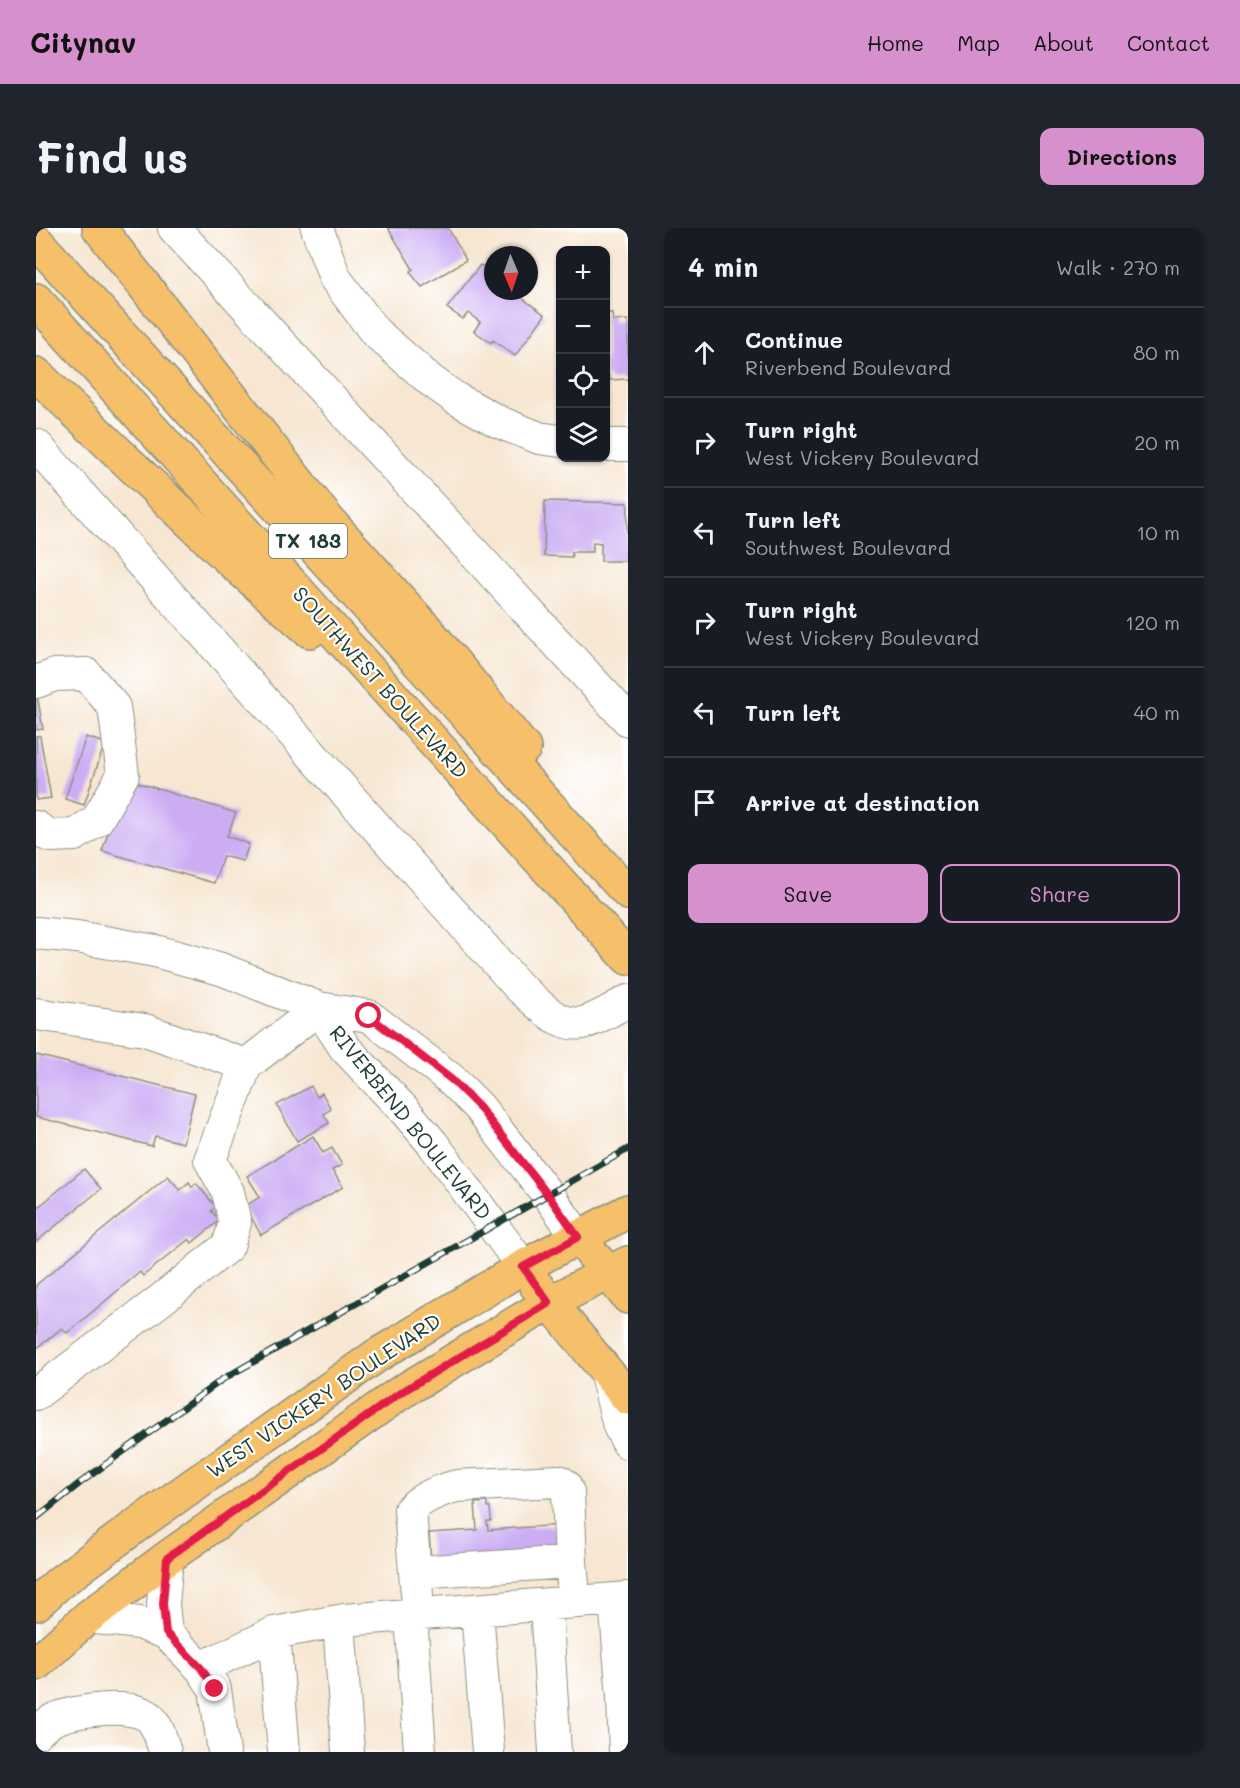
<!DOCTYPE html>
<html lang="en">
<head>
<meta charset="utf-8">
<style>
  :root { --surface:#171b24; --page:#20242c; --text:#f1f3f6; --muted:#9ea1a6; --line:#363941; --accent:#d690ce }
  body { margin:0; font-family:Mali,sans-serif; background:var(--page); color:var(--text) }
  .controls { position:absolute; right:18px; top:18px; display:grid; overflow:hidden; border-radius:12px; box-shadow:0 2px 4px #0004 }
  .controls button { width:54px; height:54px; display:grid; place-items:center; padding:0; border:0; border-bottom:2px solid var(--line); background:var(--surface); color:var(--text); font:30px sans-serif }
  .compass { position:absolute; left:448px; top:18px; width:54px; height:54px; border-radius:50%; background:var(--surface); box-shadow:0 2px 4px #0004; rotate:178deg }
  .stop { position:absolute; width:18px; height:18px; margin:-14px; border:4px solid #e11d48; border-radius:50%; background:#fff }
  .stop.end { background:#e11d48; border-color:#fff; box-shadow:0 2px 6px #0008 }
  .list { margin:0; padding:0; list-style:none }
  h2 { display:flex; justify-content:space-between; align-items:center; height:78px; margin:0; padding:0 24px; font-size:26px }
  h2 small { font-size:20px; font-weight:400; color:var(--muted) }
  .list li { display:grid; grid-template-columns:39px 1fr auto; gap:18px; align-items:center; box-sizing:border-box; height:90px; padding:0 24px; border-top:2px solid var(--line) }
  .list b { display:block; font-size:22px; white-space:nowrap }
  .list p { margin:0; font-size:20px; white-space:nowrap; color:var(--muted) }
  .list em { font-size:20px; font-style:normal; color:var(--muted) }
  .actions { display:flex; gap:12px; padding:18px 24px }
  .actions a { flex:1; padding:14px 0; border:2px solid var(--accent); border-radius:12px; text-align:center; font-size:21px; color:var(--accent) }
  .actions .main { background:var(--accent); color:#111 }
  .icon { flex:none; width:33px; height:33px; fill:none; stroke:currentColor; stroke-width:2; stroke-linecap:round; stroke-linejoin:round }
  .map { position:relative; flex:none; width:592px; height:1524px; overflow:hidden; border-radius:12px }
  header { display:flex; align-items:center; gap:36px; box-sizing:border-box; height:84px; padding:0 30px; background:var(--accent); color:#111 }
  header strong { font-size:28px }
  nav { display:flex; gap:33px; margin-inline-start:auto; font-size:21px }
  .intro { display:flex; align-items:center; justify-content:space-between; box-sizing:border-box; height:144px; padding:0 36px }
  h1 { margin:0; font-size:42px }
  .button { padding:15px 27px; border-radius:12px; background:var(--accent); color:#111; font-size:21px; font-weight:700 }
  main { display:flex; gap:36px; padding:0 36px }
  aside { flex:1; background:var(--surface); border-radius:12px; box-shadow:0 2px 4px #0004 }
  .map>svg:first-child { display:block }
  .building { fill:#ccadf4 }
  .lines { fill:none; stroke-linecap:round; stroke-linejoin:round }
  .minor-casing { stroke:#8b9282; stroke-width:34 }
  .major-casing { stroke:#8b9282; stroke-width:36 }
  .highway-casing { stroke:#8b9282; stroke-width:36 }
  .minor { stroke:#fff; stroke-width:32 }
  .major { stroke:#f6c06b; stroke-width:33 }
  .highway { stroke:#f6c06b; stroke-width:33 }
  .rail-casing { stroke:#1f3d34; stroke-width:7 }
  .rail { stroke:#fff; stroke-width:4.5; stroke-dasharray:14; stroke-linecap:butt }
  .route { stroke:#e11d48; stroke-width:8 }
  .labels { text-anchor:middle; stroke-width:4.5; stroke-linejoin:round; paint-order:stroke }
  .shield { fill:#fff; stroke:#627771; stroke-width:1.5 }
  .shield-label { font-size:20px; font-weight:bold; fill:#1f3d34 }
  .street-label { font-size:21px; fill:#1f3d34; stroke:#fff }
</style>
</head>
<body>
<header>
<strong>Citynav</strong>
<nav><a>Home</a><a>Map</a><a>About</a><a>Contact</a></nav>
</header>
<div class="intro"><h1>Find us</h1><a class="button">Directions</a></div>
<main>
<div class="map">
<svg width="592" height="1524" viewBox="0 0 592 1524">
  <rect width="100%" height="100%" fill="#fff"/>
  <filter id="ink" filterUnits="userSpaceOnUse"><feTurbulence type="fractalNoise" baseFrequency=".0167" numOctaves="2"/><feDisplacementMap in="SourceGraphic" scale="12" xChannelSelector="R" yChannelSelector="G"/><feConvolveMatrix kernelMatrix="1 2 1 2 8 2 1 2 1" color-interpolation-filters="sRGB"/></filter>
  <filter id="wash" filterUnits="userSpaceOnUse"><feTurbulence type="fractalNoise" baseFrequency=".008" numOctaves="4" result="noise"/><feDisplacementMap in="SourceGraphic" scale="24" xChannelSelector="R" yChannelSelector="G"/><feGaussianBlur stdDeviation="1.35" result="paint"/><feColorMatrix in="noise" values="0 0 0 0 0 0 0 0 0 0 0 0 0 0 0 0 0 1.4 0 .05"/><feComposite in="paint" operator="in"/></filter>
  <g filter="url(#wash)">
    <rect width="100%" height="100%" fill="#f7e6d1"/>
    <g id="blocks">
      <path class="building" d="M352 0H412L430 32 386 59 374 44 377 41Z
        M444 37 457 44V63H485L482 67 509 87 479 128 457 112 455 115 438 103 444 94 432 85 427 91 411 80Z
        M570 85H576L577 93 592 92V151L574 152 573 148H570Z
        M509 273 592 275 590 333H565V315L557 314V324H536V329L508 328Z
        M1 466 7 501 0 502V467Z
        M0 508H4L15 570 0 572Z
        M50 509 69 515 48 577 29 571Z
        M90 551 200 585 191 608 213 616 207 633 187 628 178 655 66 623Z
        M0 827 159 866 147 915 119 908 116 918 0 889Z
        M275 858 281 869 286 865 295 881 288 886 293 895 261 913 241 877Z
        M277 908 287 925 296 920 306 937 296 942 307 959 225 1007 209 978 224 969 211 948Z
        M48 941 65 961 0 1014V981Z
        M132 948 144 962 153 954 156 959 160 955 180 979 175 983 184 992 156 1015 153 1011 107 1048 104 1044 31 1105 26 1100 0 1121V1057Z
        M451 1274V1279H454L455 1293H451L452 1302 526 1297 528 1326 395 1334 393 1305 441 1302 439 1275Z"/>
    </g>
  </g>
  <g filter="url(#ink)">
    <use href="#blocks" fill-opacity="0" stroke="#8b9282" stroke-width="1.5"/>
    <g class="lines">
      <g class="minor-casing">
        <path id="minor" d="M138 0 592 492
          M281 0 299 50 339 104 394 152 419 170 463 194 503 210 524 213
          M0 217 483 759C500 773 522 800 546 795 561 792 578 780 592 773
          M570 217H592
          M0 454 19 447 50 446 78 479 87 547 61 592 39 607 14 608 0 599
          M0 705 41 709 119 723 185 741 283 780 333 788 416 852 443 879 512 967 542 1009
          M283 780 309 820 369 883 397 916 487 1039
          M0 786 109 802 210 837
          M569 1142 583 1198 592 1215
          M0 1166 126 1071 192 1018 199 995 192 964 174 932 210 837 283 780
          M379 1344 374 1282C385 1270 405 1262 421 1258L523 1253 529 1257 532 1264 535 1334
          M381 1366 379 1344 535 1334 537 1356
          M579 1372 587 1470 589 1524
          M510 1377 519 1524
          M441 1382 452 1524
          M375 1387 384 1524
          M52 1389 103 1395 130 1405 165 1440 179 1461 188 1524
          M303 1393 312 1524
          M130 1405 127 1376 131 1330
          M238 1405 248 1524
          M165 1440 238 1405 308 1392 592 1370
          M0 1505C6 1500 12 1494 19 1491 38 1482 98 1474 114 1490 122 1498 126 1513 129 1524"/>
      </g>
      <g class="major-casing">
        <path id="major" d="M500 1057 592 1170
          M0 1376 23 1355 105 1294 340 1128 487 1039 592 983
          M0 1436 52 1389 131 1330 364 1165 513 1075 592 1035"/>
      </g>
      <g class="highway-casing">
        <path id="highway" d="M63 0 292 292 391 402 488 520
          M0 13 592 665
          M0 72 592 730
          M0 146 195 333 274 403
          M542 1009 592 1069"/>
      </g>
      <use href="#minor" class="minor"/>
      <use href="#major" class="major"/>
      <use href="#highway" class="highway"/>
      <g class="rail-casing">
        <path id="rail" d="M0 1290 44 1255 187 1151 592 921"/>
      </g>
      <use href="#rail" class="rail"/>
    </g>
  </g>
  <g class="lines" filter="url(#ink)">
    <path class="route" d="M179 1461 165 1440 130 1405 127 1376 131 1330 364 1165 513 1075 487 1039 542 1009 512 967 443 879 416 852 333 788"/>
  </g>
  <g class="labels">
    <rect class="shield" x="233" y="296" width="78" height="34" rx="4.5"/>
    <g class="shield-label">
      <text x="272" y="320">TX 183</text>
    </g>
    <g class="street-label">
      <text transform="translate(344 455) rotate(48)" y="7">SOUTHWEST BOULEVARD</text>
      <text transform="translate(374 895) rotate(51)" y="7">RIVERBEND BOULEVARD</text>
      <text transform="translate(288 1168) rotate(-34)" y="7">WEST VICKERY BOULEVARD</text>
    </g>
  </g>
</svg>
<div class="controls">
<button>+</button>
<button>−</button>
<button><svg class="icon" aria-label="locate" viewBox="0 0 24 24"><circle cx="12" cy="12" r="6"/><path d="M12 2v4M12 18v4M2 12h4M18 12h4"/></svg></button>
<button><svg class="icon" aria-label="layers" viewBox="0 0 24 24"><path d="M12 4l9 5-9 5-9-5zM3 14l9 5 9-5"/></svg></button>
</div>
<svg class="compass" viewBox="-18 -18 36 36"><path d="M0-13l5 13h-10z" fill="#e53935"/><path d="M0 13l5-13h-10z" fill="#9ea1a6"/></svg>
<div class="stop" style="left:333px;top:788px"></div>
<div class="stop end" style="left:179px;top:1461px"></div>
</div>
<aside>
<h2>4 min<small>Walk · 270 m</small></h2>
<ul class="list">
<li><svg class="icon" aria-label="ahead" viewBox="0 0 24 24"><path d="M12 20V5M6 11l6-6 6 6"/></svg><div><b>Continue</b><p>Riverbend Boulevard</p></div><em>80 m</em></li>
<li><svg class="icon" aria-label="right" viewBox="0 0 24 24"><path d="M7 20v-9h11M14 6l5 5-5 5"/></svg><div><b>Turn right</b><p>West Vickery Boulevard</p></div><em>20 m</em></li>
<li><svg class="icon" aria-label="left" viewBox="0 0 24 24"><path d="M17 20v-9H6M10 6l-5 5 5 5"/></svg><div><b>Turn left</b><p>Southwest Boulevard</p></div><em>10 m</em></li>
<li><svg class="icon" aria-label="right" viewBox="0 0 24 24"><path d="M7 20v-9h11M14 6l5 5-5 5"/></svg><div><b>Turn right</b><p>West Vickery Boulevard</p></div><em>120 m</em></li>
<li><svg class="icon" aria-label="left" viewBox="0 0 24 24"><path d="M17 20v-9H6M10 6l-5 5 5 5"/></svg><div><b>Turn left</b></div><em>40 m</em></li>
<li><svg class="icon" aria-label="arrive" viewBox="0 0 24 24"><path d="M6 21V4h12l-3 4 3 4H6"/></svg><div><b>Arrive at destination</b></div></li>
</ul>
<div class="actions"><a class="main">Save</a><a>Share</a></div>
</aside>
</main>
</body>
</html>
